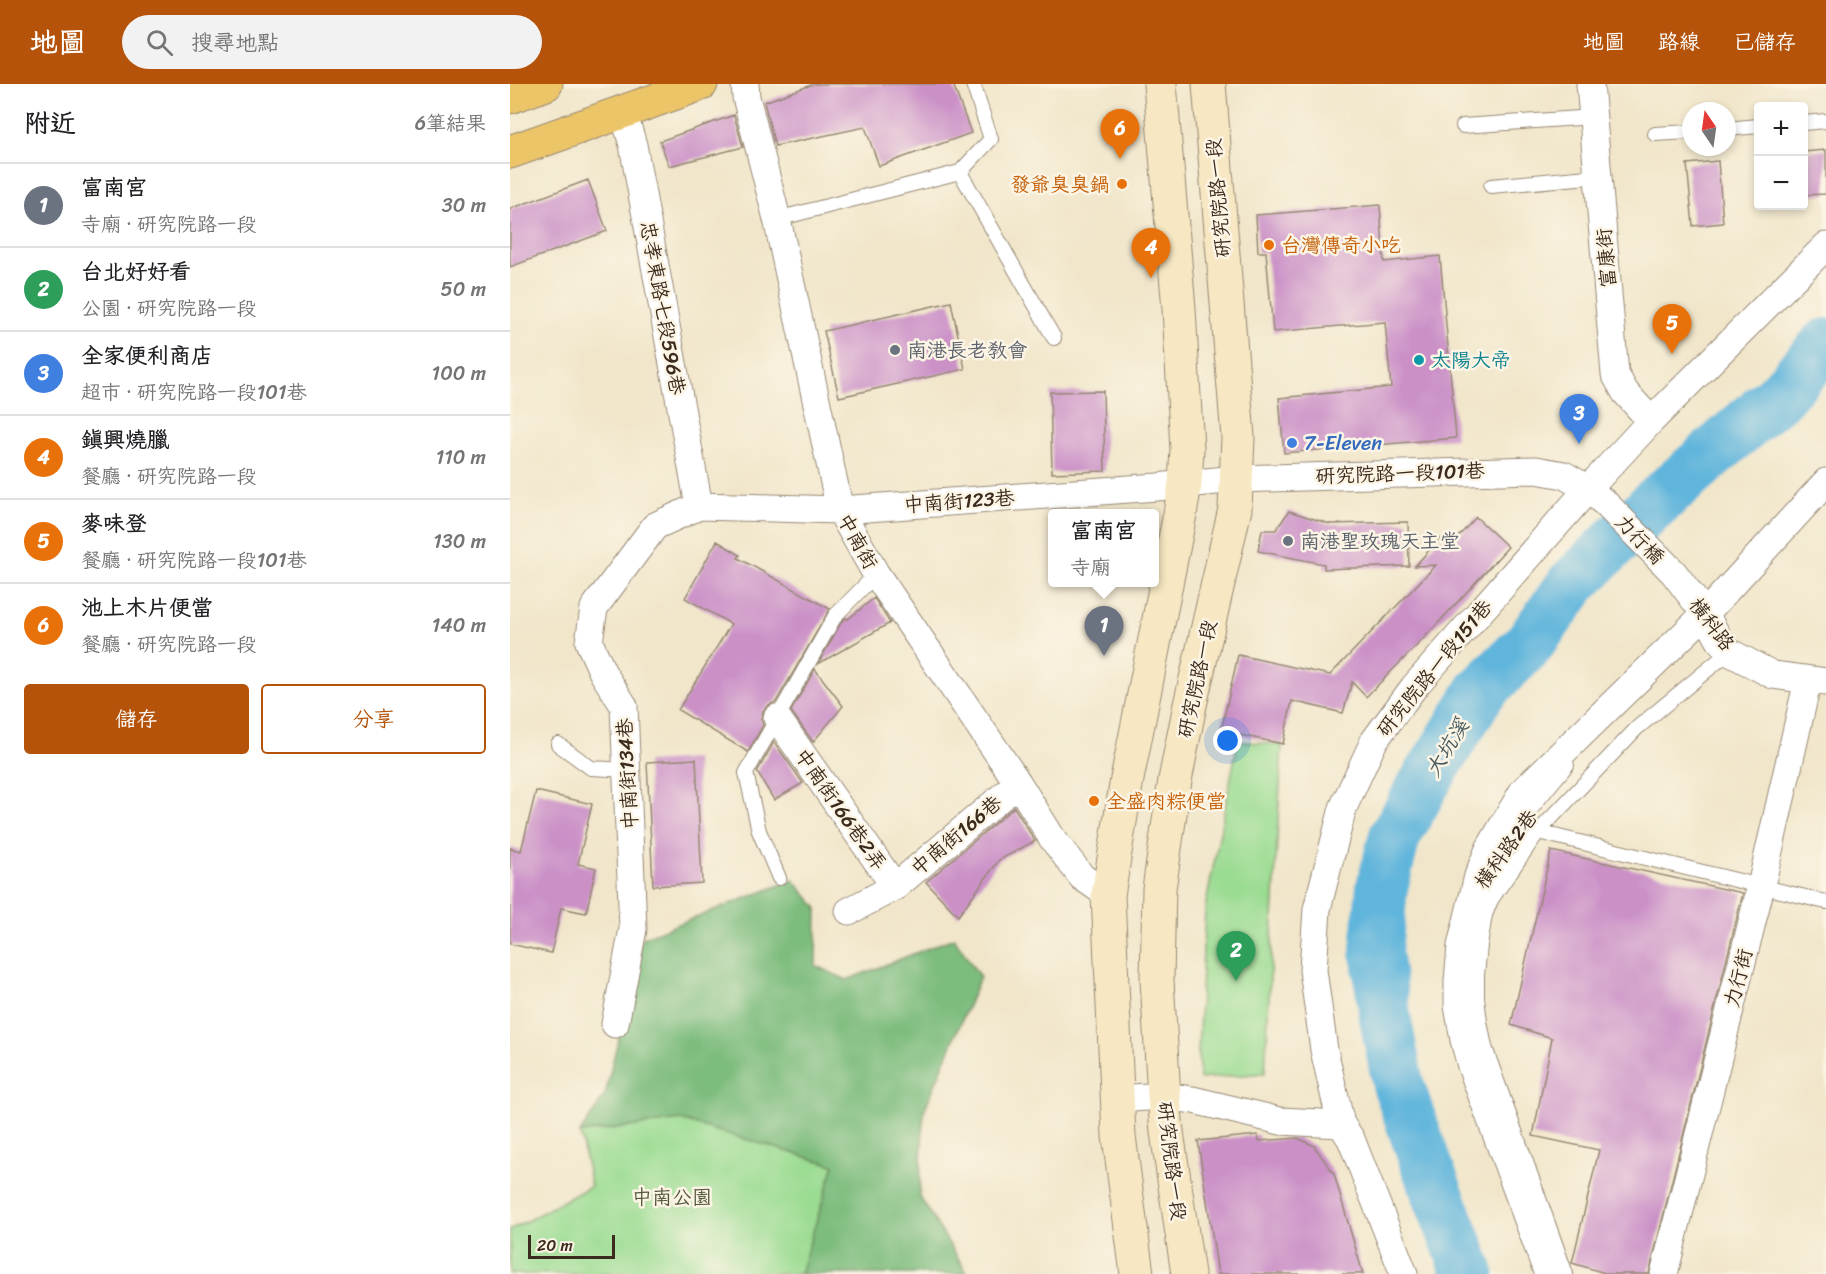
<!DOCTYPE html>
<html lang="zh-TW">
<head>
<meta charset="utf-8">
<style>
  :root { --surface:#fff; --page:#f2f2f2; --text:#202124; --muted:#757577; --line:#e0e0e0; --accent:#b45309 }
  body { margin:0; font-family:Sriracha,"LXGW WenKai TC",sans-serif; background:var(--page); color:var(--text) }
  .controls { position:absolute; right:18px; top:18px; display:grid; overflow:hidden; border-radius:6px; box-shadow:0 3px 9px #0003 }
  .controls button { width:54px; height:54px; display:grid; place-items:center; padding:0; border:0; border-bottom:2px solid var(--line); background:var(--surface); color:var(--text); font:30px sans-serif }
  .compass { position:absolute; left:1172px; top:18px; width:54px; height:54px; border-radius:50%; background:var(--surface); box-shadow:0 3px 9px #0003; rotate:347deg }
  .scale { position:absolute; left:18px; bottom:15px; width:87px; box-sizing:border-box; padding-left:6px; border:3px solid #3b2a1e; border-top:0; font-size:16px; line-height:21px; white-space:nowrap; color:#3b2a1e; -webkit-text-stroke:4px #fcf5e5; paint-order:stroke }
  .you { position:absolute; left:718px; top:657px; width:21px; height:21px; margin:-15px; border:4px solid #fff; border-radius:50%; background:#1a73e8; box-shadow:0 0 0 9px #1a73e833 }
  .badge { display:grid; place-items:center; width:39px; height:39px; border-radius:50%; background:var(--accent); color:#fff; font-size:20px; font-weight:700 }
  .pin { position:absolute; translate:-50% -50px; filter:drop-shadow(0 2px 3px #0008) }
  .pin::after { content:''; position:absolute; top:32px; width:21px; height:18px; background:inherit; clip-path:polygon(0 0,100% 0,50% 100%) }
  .popup { position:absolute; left:538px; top:425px; width:111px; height:78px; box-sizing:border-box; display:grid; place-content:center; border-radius:6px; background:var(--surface); filter:drop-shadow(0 2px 4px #0005); font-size:20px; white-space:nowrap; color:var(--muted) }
  .popup b { font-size:22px; color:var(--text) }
  .popup::after { content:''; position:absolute; left:50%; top:100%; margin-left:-12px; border:12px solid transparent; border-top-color:var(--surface) }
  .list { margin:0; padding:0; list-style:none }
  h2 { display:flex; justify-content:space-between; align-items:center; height:78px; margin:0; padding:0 24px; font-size:26px }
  h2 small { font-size:20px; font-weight:400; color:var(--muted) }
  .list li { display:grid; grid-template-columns:39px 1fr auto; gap:18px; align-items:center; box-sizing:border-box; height:84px; padding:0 24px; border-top:2px solid var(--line) }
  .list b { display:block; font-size:22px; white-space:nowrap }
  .list p { margin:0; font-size:20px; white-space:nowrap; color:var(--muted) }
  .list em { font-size:20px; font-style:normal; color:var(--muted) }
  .actions { display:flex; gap:12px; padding:18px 24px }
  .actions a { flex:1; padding:14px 0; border:2px solid var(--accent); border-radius:6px; text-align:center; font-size:21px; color:var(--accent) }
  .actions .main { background:var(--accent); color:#fff }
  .icon { flex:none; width:33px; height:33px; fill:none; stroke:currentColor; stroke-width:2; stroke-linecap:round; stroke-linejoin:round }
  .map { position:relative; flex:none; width:1316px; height:1190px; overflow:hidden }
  header { display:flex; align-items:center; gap:36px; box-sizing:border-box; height:84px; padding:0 30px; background:var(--accent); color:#fff }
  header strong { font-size:28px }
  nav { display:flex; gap:33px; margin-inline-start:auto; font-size:21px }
  .search { width:420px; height:54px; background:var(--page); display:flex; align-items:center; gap:15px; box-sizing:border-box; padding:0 21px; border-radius:33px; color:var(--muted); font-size:22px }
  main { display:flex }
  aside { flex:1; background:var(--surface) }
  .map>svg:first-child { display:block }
  .green { fill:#9bdc93; stroke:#6b8358; stroke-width:1.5 }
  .forest { fill:#7cbc7d; stroke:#5c734e; stroke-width:1.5 }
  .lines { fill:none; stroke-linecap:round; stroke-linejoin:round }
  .river { stroke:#60b5dc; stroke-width:52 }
  .building { fill:#cb91c7 }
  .service-casing { stroke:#968874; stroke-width:16 }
  .minor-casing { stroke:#968874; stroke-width:29 }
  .secondary-casing { stroke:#968874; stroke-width:35 }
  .primary-casing { stroke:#968874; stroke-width:35 }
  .service { stroke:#fff; stroke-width:14 }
  .minor { stroke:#fff; stroke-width:27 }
  .secondary { stroke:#f7e8c3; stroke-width:33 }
  .primary { stroke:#ecc569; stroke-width:33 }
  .food-dot { fill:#e8710a; stroke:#fcf5e5; stroke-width:2 }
  .worship-dot { fill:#6b7280; stroke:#fcf5e5; stroke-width:2 }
  .culture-dot { fill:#0f9aa8; stroke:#fcf5e5; stroke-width:2 }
  .shop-dot { fill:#3f7fe0; stroke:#fcf5e5; stroke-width:2 }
  .labels { text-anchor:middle; stroke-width:5; stroke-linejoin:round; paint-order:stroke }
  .food-label { font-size:20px; fill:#c56008; stroke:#fcf5e5; text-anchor:start }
  .street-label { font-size:20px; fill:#3b2a1e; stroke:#fcf5e5 }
  .worship-label { font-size:20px; fill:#5b616d; stroke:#fcf5e5; text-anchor:start }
  .culture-label { font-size:20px; fill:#0d838f; stroke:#fcf5e5; text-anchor:start }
  .shop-label { font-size:20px; fill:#366cbe; stroke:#fcf5e5; text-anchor:start }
  .park-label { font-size:20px; fill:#53563b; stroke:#fcf5e5 }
  .water-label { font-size:21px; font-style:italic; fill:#485b60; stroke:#fcf5e5 }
</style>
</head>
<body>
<header>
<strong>地圖</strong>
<div class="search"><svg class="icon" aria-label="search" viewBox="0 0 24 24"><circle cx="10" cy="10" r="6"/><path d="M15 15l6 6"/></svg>搜尋地點</div>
<nav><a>地圖</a><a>路線</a><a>已儲存</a></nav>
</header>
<main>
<aside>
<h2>附近<small>6筆結果</small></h2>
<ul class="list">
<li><span class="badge" style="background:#6b7280">1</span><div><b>富南宮</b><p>寺廟 · 研究院路一段</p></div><em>30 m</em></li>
<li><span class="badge" style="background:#2e9e5b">2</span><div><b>台北好好看</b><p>公園 · 研究院路一段</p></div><em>50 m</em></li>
<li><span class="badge" style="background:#3f7fe0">3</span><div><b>全家便利商店</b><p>超市 · 研究院路一段101巷</p></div><em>100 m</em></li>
<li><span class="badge" style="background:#e8710a">4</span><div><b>鎮興燒臘</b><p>餐廳 · 研究院路一段</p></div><em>110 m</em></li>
<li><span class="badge" style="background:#e8710a">5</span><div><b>麥味登</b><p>餐廳 · 研究院路一段101巷</p></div><em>130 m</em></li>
<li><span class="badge" style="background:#e8710a">6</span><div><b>池上木片便當</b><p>餐廳 · 研究院路一段</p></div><em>140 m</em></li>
</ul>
<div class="actions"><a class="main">儲存</a><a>分享</a></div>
</aside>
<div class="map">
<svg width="1316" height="1190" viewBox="0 0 1316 1190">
  <rect width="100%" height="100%" fill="#fcf5e5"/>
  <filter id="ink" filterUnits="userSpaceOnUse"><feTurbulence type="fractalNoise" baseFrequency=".0167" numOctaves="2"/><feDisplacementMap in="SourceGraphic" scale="12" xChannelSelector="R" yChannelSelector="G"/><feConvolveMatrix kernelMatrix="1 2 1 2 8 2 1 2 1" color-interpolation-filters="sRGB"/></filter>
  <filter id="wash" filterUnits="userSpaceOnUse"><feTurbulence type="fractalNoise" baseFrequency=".008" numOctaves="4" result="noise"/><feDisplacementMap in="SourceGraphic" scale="24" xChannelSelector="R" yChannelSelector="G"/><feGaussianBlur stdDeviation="1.35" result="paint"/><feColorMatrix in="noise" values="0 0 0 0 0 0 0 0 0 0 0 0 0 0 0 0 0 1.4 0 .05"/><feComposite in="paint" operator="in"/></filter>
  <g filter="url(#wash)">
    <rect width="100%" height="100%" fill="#f1e6ca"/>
    <path class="green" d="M728 657 772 661 755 989 690 995 688 969 695 825Z
      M171 1036 324 1081 290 1190H0V1146L81 1102 70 1049Z"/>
    <path class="forest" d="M283 796 307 823 306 882 337 896 444 854 470 893 414 1027 409 1112 458 1190H290L324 1081 171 1036 70 1049 95 1011 132 854Z"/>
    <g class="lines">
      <path class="river" d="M959 1190 916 1080 888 1000 875 933 866 867 872 803 885 752 914 700 971 607 1018 561 1064 498 1143 421 1272 309 1316 260"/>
    </g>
    <g id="blocks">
      <path class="building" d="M304 0H443L461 49 369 82 355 43 265 62 254 18Z
        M224 31 233 63 159 82 150 57Z
        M1316 66V110L1293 111V68Z
        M1208 77 1213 139 1183 142 1177 80Z
        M78 96 97 147 0 183V125Z
        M870 121 874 178 930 172 946 354 774 369 769 314 881 303 875 238 763 248 756 168H748L746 131Z
        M441 218 455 285 329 313 314 247Z
        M593 307 595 387 542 389 540 308Z
        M779 427 820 440 898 438 899 482 814 485V480L748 467 752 446H766Z
        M966 433 998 463 919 549 856 613 842 598 833 629 782 617 773 660 711 647 728 571 820 591 926 481 905 482 930 454 939 463Z
        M207 457 230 471 228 474 320 525 266 618 259 621 253 627 251 635 253 641 238 668 168 626 221 540 175 514Z
        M364 514 380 539 308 580 332 537 336 534 338 535Z
        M305 585 333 622 303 658 281 627Z
        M264 658 293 699 264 716 247 688Z
        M186 675 192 799 143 802 137 678Z
        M26 707 82 720 68 780 86 784 76 829 51 824 41 869 0 860V764L11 767Z
        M504 723 525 757 489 776 448 832 416 798Z
        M1041 767 1233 809 1139 1190H1098L1062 1179 1089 1066 1023 1052 1042 954 1001 941Z
        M748 1051 749 1057 788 1054 804 1062 824 1090 853 1190H708L688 1057Z"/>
    </g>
  </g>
  <g filter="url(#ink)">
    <use href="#blocks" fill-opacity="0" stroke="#968874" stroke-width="1.5"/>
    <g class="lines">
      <g class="service-casing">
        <path id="service" d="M1294 39 1316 37
          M953 42 1084 33
          M1217 45 1248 42
          M1145 50 1181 48
          M450 88 544 254
          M981 102 1089 92
          M267 135 450 88 481 55 463 0
          M48 660 81 684 117 686
          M1028 748 1316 818
          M269 794 249 747 236 689 325 532 366 490
          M985 803C989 791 992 778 997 767 1010 735 1035 707 1057 681
          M1056 1190 975 963 970 938 967 914V891L970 861 975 831 981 816 1028 748 1127 644 1219 568"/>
      </g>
      <g class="minor-casing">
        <path id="minor" d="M235 0 236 13 267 135 330 426 366 490 508 699 542 754 572 793 598 811
          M1080 0 1105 290 1115 308 1141 337
          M113 27 123 61 189 422
          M267 634 385 803 339 827
          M385 803 508 699
          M105 940 123 845 114 622 93 589 79 558 84 524 145 442 189 422 330 426 647 403 726 395 1026 386 1054 391 1078 405 1096 420 1164 489 1195 530 1209 555 1219 568 1263 591 1316 598
          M606 1015 654 1012 683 1016 770 1037 831 1040
          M894 1190 841 1055 831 1040 814 966 803 886 807 825 833 724 864 657 904 603 1078 405 1141 337 1316 162
          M1038 1190 961 982 954 956 948 922V897L951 862 968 792 979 765 1013 707 1195 530 1316 398
          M1154 1190 1251 802 1298 596"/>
      </g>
      <g class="secondary-casing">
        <path id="secondary" d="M627 1190 609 1052 598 811 617 695 670 430 675 400 677 365 669 225 650 0
          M678 1190 657 1048 654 1012 647 896 649 805 665 696 680 621 725 425 728 353 699 0"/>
      </g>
      <g class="primary-casing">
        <path id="primary" d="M0 13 36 0
          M0 68 191 0"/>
      </g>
      <use href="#service" class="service"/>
      <use href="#minor" class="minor"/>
      <use href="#secondary" class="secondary"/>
      <use href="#primary" class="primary"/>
    </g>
  </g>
  <g class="food-dot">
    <circle cx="612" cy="100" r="6"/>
    <circle cx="759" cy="161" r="6"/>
    <circle cx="584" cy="717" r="6"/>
  </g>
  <g class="worship-dot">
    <circle cx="385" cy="266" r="6"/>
    <circle cx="778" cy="457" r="6"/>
  </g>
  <circle class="culture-dot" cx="909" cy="276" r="6"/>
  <circle class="shop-dot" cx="782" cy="359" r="6"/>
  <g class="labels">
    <g class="food-label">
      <text x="600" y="107" text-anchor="end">發爺臭臭鍋</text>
      <text x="771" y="168">台灣傳奇小吃</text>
      <text x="596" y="724">全盛肉粽便當</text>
    </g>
    <g class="street-label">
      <text transform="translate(708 114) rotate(-95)" y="7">研究院路一段</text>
      <text transform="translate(1096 174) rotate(-95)" y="7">富康街</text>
      <text transform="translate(153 224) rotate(80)" y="7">忠孝東路七段596巷</text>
      <text transform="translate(890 389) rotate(-2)" y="7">研究院路一段101巷</text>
      <text transform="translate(449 417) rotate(-4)" y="7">中南街123巷</text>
      <text transform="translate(1130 455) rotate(46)" y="7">力行橋</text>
      <text transform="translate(348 457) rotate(61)" y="7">中南街</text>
      <text transform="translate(1202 540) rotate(53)" y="7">橫科路</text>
      <text transform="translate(924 584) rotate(-51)" y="7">研究院路一段151巷</text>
      <text transform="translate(687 595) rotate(-78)" y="7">研究院路一段</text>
      <text transform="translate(117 690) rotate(-93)" y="7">中南街134巷</text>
      <text transform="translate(331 725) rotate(55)" y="7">中南街166巷2弄</text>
      <text transform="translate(446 751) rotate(-40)" y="7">中南街166巷</text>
      <text transform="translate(996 765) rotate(-54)" y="7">橫科路2巷</text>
      <text transform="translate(1228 894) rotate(-76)" y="7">力行街</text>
      <text transform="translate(662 1077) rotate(83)" y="7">研究院路一段</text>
    </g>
    <g class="worship-label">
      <text x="397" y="273">南港長老教會</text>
      <text x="790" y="464">南港聖玫瑰天主堂</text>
    </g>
    <g class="culture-label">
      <text x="921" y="283">太陽大帝</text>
    </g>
    <g class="shop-label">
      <text x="794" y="366">7-Eleven</text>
    </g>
    <g class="park-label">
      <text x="162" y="1120">中南公園</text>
    </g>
    <g class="water-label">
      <text transform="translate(937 664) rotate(-59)" y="7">大坑溪</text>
    </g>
  </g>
</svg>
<div class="controls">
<button>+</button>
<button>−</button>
</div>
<svg class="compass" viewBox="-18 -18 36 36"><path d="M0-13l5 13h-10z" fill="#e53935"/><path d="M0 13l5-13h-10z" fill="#757577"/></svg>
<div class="scale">20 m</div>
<div class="you"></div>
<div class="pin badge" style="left:594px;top:572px;background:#6b7280">1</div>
<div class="popup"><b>富南宮</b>寺廟</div>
<div class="pin badge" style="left:726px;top:897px;background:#2e9e5b">2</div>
<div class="pin badge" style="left:1069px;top:360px;background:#3f7fe0">3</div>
<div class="pin badge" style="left:641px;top:194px;background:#e8710a">4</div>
<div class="pin badge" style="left:1162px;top:270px;background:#e8710a">5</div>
<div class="pin badge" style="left:610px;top:75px;background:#e8710a">6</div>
</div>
</main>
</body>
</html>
